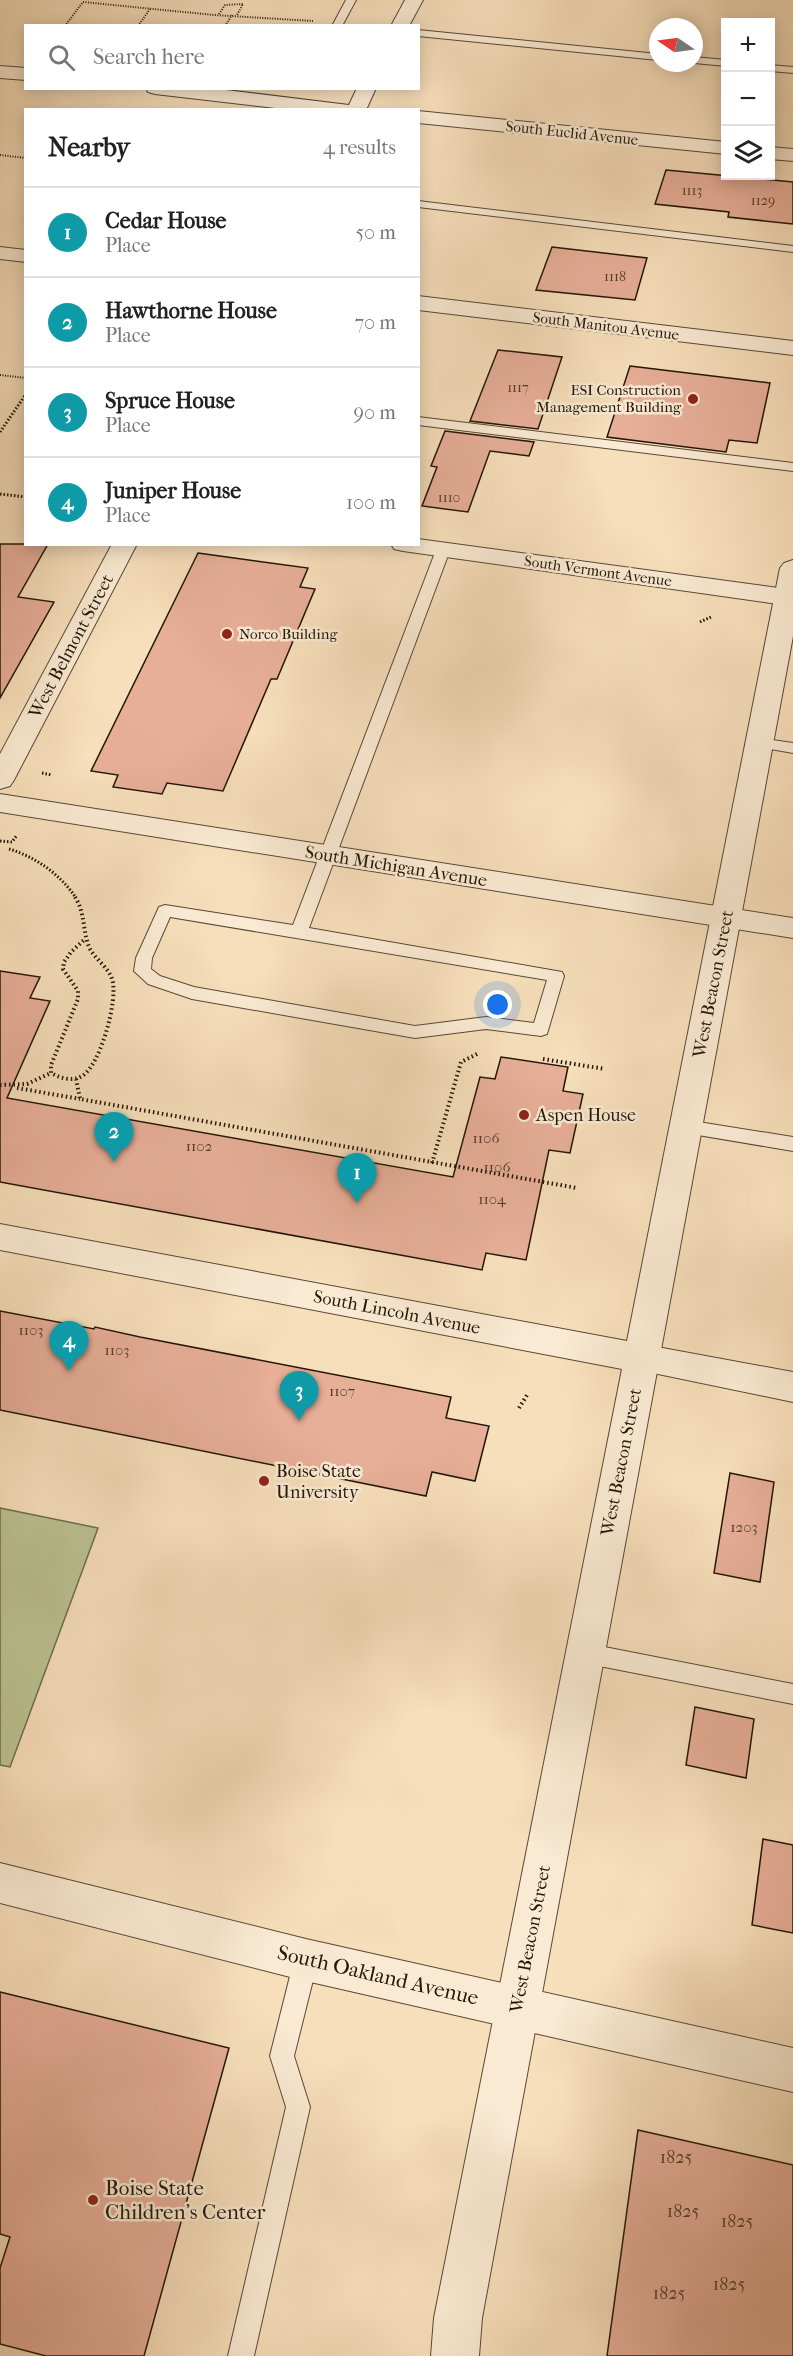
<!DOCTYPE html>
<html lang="en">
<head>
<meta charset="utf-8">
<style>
  :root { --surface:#fff; --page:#f2f2f2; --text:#222; --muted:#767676; --line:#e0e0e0; --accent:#8f2418 }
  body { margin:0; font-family:"IM FELL French Canon",serif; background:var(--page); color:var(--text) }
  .controls { position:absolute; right:18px; top:18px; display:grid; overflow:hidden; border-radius:0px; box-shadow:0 3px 15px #0003 }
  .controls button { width:54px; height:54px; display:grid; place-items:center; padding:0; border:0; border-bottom:2px solid var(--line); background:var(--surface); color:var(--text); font:30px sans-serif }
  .compass { position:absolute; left:649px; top:18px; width:54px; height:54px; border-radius:50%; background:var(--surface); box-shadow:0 3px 15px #0003; rotate:283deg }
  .you { position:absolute; left:498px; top:1005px; width:21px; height:21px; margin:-15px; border:4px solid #fff; border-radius:50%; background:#1a73e8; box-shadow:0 0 0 9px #1a73e833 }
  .badge { display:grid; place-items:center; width:39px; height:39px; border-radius:50%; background:var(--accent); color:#fff; font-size:20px; font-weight:700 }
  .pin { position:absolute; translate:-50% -50px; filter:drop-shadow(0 2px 3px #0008) }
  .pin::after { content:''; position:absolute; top:32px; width:21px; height:18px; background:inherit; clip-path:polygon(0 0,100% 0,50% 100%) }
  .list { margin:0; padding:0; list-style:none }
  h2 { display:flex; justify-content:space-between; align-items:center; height:78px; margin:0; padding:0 24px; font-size:26px }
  h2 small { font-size:20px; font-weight:400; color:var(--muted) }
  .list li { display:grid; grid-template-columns:39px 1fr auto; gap:18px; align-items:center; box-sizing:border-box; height:90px; padding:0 24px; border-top:2px solid var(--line) }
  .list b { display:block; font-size:22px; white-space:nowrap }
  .list p { margin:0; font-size:20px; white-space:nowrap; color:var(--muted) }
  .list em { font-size:20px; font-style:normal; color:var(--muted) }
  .icon { flex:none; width:33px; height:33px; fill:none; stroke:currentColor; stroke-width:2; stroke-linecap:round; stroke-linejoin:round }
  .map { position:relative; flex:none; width:793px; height:2356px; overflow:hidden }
  .search { position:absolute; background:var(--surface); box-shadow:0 3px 15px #0003; left:24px; top:24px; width:396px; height:66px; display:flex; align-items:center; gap:15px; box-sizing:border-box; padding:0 21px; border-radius:0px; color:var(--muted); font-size:22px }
  .panel { position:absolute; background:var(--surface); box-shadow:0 3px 15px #0003; left:24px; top:108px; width:396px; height:438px; border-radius:0px }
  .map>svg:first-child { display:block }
  .green { fill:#bbc291; stroke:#6e6c4c; stroke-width:1.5 }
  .building { fill:#e7ae98; stroke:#221608; stroke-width:1.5 }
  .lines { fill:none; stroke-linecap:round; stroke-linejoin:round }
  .service-casing { stroke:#574835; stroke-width:2 }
  .minor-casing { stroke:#574835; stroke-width:2 }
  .tertiary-casing { stroke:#574835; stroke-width:2 }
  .path-far2 { stroke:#221608; stroke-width:2; stroke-dasharray:1 1.5; stroke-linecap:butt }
  .path-far1 { stroke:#221608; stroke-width:3; stroke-dasharray:1.5 2; stroke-linecap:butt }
  .path { stroke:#221608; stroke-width:4; stroke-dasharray:1.5 3; stroke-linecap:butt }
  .service { fill:#faead3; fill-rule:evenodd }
  .minor { fill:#faead3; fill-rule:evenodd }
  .tertiary { fill:#faead3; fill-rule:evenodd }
  .poi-dot { fill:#8f2418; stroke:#faead3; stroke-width:2 }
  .labels { text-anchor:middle; stroke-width:5; stroke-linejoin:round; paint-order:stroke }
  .far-number-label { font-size:14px; fill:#533c2c }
  .far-street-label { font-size:15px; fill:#221608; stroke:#faead3 }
  .far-poi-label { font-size:15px; fill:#221608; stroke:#faead3; text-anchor:end }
  .number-label { font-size:15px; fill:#533c2c }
  .street-label { font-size:18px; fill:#221608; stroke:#faead3 }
  .poi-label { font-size:18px; fill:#221608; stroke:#faead3; text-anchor:start }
  .near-number-label { font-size:18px; fill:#533c2c }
  .near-street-label { font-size:21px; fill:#221608; stroke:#faead3 }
  .near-poi-label { font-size:21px; fill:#221608; stroke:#faead3; text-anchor:start }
</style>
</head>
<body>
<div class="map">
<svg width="793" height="2356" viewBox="0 0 793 2356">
  <rect width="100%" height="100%" fill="#f7dfbb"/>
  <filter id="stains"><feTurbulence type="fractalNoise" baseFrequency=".00333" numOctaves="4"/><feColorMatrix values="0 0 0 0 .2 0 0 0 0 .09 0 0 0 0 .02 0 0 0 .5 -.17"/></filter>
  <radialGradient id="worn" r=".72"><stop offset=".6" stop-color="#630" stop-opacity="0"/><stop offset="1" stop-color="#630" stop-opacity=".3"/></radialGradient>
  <path class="green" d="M0 1508 98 1528 10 1767 0 1765Z"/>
  <path class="building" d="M666 170 793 182V224L728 217 729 212 655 204Z
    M552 247 647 258 635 300 536 290Z
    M498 350 562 357 538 429 470 421Z
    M630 366 770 383 757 443 729 440 726 452 607 437Z
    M445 431 534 442 529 456 490 451 468 512 422 506 437 467 431 466Z
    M0 544H48L18 597 54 602 0 698Z
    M198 553 308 568 300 587 315 589 277 679H271L223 791 167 783 162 794 113 787 118 775 91 771Z
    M0 971 40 977 30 998 50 1001 7 1098 453 1177 480 1077 495 1079 501 1057 568 1067 563 1091 583 1094 570 1153 549 1150 526 1260 486 1253 482 1270 0 1182Z
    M0 1311 94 1329 95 1327 140 1337 451 1397 446 1418 489 1426 475 1481 432 1472 426 1496 0 1410Z
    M730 1473 774 1482 760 1582 714 1573Z
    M695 1707 754 1719 746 1778 686 1765Z
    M763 1839 793 1845V1933L752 1925Z
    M0 1992 229 2048 144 2356H46L0 2344V2268L10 2237 0 2234Z
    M638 2130 793 2165V2356H607Z"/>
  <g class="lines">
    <g class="service-casing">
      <path id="service" d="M346 0H356L343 24 345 26H332Z
        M418 30 658 54V60L418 36Z
        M694 57 726 60V66L694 63Z
        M770 65 793 67V73L770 71Z
        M418 201 793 246V252L418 207Z
        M418 417 793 463V471L418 425Z
        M443 546 450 550 309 928 562 972 564 976 547 1034 541 1036 486 1029 415 1038 192 999 148 984 134 971 136 958 159 907 165 905 293 925 436 550ZM170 917 547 980 534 1023 486 1017 415 1026 194 987 160 976 151 969 152 958Z
        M759 738 793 743V753L754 746 751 743Z
        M686 1120 793 1137V1151L680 1132 677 1127 680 1122Z
        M584 1643 793 1684V1704L584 1663 576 1660 573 1653 576 1646Z
        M306 1948 314 1952 318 1960 294 2056 310 2107 254 2356H228L286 2107 270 2056 294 1960 298 1952Z"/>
    </g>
    <g class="minor-casing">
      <path id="minor" d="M405 0H423L409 26H391Z
        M0 66 26 68V80L0 78Z
        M146 88H210L349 105 357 88H376L366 110H292L155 94 148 92Z
        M418 111 726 142V154L418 123Z
        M770 147 793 149V161L770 159Z
        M0 247 26 250V262L0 259Z
        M418 296 793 341V355L418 310Z
        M418 539 793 590V606L403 551 394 549 391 544H418Z
        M112 544H137L14 780 10 786 0 789V754Z
        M0 794 793 918V938L0 812Z
        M641 1344 793 1372V1402L629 1368 623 1358 629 1348Z
        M0 1863 306 1939 793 2048V2092L306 1981 0 1903Z"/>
    </g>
    <g class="tertiary-casing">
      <path id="tertiary" d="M793 560V636L482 2318 479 2356H431L434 2318 622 1369 0 1250V1224L627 1341 780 568 784 563Z"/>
    </g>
    <path class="path-far2" d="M219 14 225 5 243 4 237 15
      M65 26 83 2 214 15 313 21
      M138 26 150 9
      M225 26 232 15
      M0 155 26 158
      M0 375 26 378"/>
    <path class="path-far1" d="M0 432 26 394
      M0 494 26 497
      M700 622 711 617
      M42 773 52 775
      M0 841 12 842 17 835
      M9 849C36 857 61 875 76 898"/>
    <path class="path" d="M75 897C86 914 82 932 90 949 96 960 108 967 112 979 119 999 100 1066 82 1076 72 1082 60 1078 51 1073V1065L78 999V991L63 969 64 962 71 952 85 939
      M543 1059 605 1069
      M76 1079 80 1099 577 1188
      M0 1085 27 1084 51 1073
      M17 1088 80 1099
      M432 1163 461 1062 477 1054
      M519 1408 527 1395"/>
    <use href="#service" class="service"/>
    <use href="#minor" class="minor"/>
    <use href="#tertiary" class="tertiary"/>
  </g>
  <g class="poi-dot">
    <circle cx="693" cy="399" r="6"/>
    <circle cx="227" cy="634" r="6"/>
    <circle cx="524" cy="1115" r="6"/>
    <circle cx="264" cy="1481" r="6"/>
    <circle cx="93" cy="2200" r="6"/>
  </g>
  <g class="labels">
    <g class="far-number-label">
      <text x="692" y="195">1113</text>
      <text x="763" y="205">1129</text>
      <text x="615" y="281">1118</text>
      <text x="518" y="392">1117</text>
      <text x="449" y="502">1110</text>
    </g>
    <g class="far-street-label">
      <text transform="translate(572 133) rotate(6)" y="5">South Euclid Avenue</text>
      <text transform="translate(606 326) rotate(7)" y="5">South Manitou Avenue</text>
      <text transform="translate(598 571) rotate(8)" y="5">South Vermont Avenue</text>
    </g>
    <g class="far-poi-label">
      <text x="681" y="395">ESI Construction<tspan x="681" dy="17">Management Building</tspan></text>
      <text x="239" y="639" text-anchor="start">Norco Building</text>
    </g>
    <g class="number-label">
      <text x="486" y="1143">1106</text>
      <text x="199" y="1151">1102</text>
      <text x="497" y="1172">1106</text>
      <text x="492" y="1204">1104</text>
      <text x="31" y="1335">1103</text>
      <text x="117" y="1355">1103</text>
      <text x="342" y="1396">1107</text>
      <text x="744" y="1532">1203</text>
    </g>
    <g class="street-label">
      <text transform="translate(71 646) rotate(-62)" y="6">West Belmont Street</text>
      <text transform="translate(396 866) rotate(9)" y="6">South Michigan Avenue</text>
      <text transform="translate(713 984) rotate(-79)" y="6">West Beacon Street</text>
      <text transform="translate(397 1312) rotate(11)" y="6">South Lincoln Avenue</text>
      <text transform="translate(621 1462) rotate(-79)" y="6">West Beacon Street</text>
      <text transform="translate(530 1939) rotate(-79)" y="6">West Beacon Street</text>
    </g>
    <g class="poi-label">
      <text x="536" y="1121">Aspen House</text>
      <text x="276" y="1477">Boise State<tspan x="276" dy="21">University</tspan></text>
    </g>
    <g class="near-number-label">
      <text x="676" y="2163">1825</text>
      <text x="683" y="2217">1825</text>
      <text x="737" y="2227">1825</text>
      <text x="729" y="2290">1825</text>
      <text x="669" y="2299">1825</text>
    </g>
    <g class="near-street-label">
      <text transform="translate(378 1975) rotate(13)" y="7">South Oakland Avenue</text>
    </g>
    <g class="near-poi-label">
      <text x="105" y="2195">Boise State<tspan x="105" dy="24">Children's Center</tspan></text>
    </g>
  </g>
  <rect width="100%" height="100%" filter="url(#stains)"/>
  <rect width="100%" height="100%" fill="url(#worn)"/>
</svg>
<div class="controls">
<button>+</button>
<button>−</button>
<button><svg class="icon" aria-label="layers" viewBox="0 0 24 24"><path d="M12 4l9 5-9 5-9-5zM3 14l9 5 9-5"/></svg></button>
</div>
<svg class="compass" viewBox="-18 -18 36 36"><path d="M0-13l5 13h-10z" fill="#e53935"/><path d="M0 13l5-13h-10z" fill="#767676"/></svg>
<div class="you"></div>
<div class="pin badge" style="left:357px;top:1203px;background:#0f9aa8">1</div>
<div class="pin badge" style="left:114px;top:1162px;background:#0f9aa8">2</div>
<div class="pin badge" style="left:299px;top:1421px;background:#0f9aa8">3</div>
<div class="pin badge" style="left:69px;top:1371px;background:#0f9aa8">4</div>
<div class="search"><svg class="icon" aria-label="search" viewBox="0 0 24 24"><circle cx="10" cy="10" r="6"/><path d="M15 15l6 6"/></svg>Search here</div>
<section class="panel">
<h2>Nearby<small>4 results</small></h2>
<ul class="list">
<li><span class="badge" style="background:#0f9aa8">1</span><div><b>Cedar House</b><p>Place</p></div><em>50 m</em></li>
<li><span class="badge" style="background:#0f9aa8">2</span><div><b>Hawthorne House</b><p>Place</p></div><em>70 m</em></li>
<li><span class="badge" style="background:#0f9aa8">3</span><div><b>Spruce House</b><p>Place</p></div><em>90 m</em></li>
<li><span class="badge" style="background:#0f9aa8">4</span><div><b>Juniper House</b><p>Place</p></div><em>100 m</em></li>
</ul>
</section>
</div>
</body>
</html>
